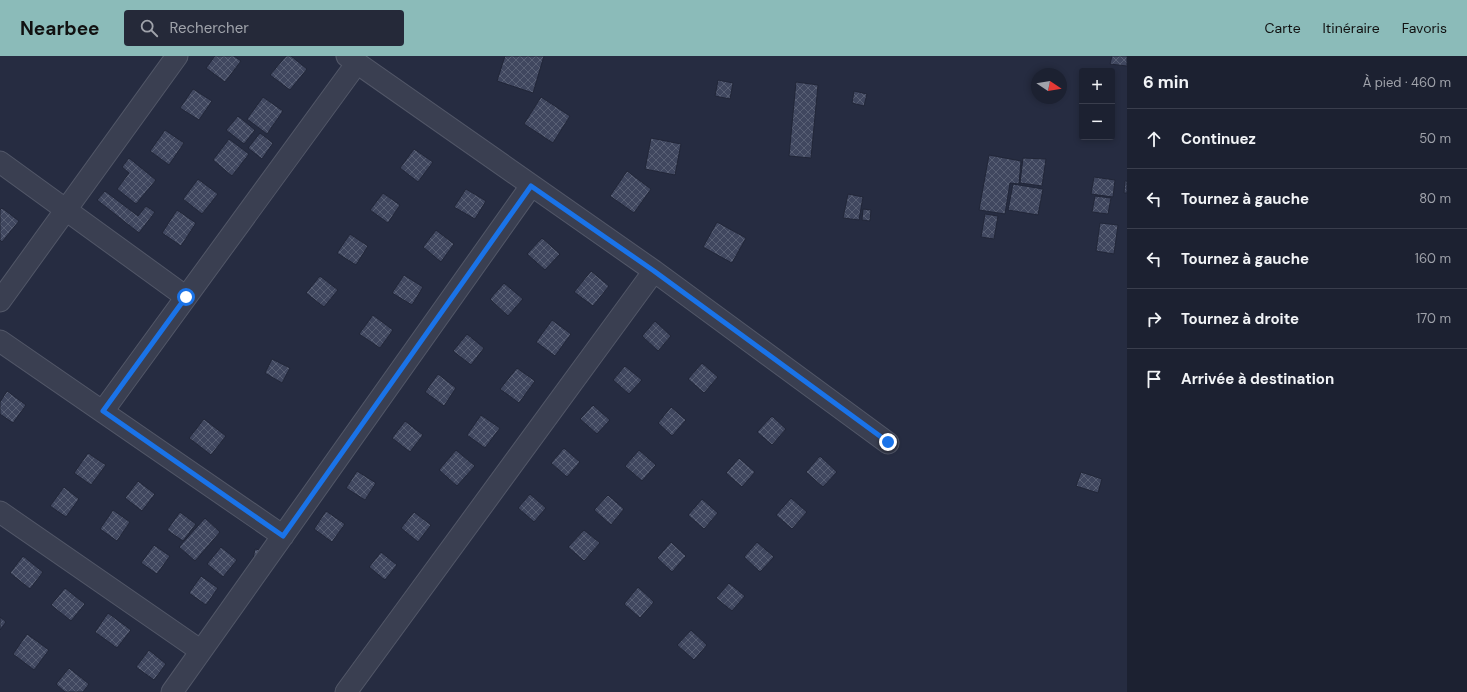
<!DOCTYPE html>
<html lang="fr">
<head>
<meta charset="utf-8">
<style>
  :root { --surface:#1c2131; --page:#252939; --text:#f1f3f6; --muted:#a0a3ab; --line:#3a3e4d; --accent:#8bbbb9 }
  body { margin:0; font-family:"DM Sans",sans-serif; background:var(--page); color:var(--text) }
  .controls { position:absolute; right:12px; top:12px; display:grid; overflow:hidden; border-radius:4px; box-shadow:0 2px 6px #0003 }
  .controls button { width:36px; height:36px; display:grid; place-items:center; padding:0; border:0; border-bottom:1px solid var(--line); background:var(--surface); color:var(--text); font:20px sans-serif }
  .compass { position:absolute; left:1031px; top:12px; width:36px; height:36px; border-radius:50%; background:var(--surface); box-shadow:0 2px 6px #0003; rotate:102deg }
  .stop { position:absolute; width:12px; height:12px; margin:-9px; border:3px solid #1a73e8; border-radius:50%; background:#fff }
  .stop.end { background:#1a73e8; border-color:#fff; box-shadow:0 1px 4px #0008 }
  .list { margin:0; padding:0; list-style:none }
  h2 { display:flex; justify-content:space-between; align-items:center; height:52px; margin:0; padding:0 16px; font-size:17px }
  h2 small { font-size:13px; font-weight:400; color:var(--muted) }
  .list li { display:grid; grid-template-columns:26px 1fr auto; gap:12px; align-items:center; box-sizing:border-box; height:60px; padding:0 16px; border-top:1px solid var(--line) }
  .list b { display:block; font-size:15px; white-space:nowrap }
  .list em { font-size:13px; font-style:normal; color:var(--muted) }
  .icon { flex:none; width:22px; height:22px; fill:none; stroke:currentColor; stroke-width:2; stroke-linecap:round; stroke-linejoin:round }
  .map { position:relative; flex:none; width:1127px; height:636px; overflow:hidden }
  header { display:flex; align-items:center; gap:24px; box-sizing:border-box; height:56px; padding:0 20px; background:var(--accent); color:#111 }
  header strong { font-size:19px }
  nav { display:flex; gap:22px; margin-inline-start:auto; font-size:14px }
  .search { width:280px; height:36px; background:var(--page); display:flex; align-items:center; gap:10px; box-sizing:border-box; padding:0 14px; border-radius:4px; color:var(--muted); font-size:15px }
  main { display:flex }
  aside { flex:1; background:var(--surface) }
  .map>svg:first-child { display:block }
  .building { fill:url(#building-cross-hatch); stroke:#212638 }
  .lines { fill:none; stroke-linecap:round; stroke-linejoin:round }
  .minor-casing { stroke:#525768; stroke-width:23 }
  .minor { stroke:#3a3f51; stroke-width:21 }
  .route { stroke:#1a73e8; stroke-width:5 }
</style>
</head>
<body>
<header>
<strong>Nearbee</strong>
<div class="search"><svg class="icon" aria-label="search" viewBox="0 0 24 24"><circle cx="10" cy="10" r="6"/><path d="M15 15l6 6"/></svg>Rechercher</div>
<nav><a>Carte</a><a>Itinéraire</a><a>Favoris</a></nav>
</header>
<main>
<div class="map">
<svg width="1127" height="636" viewBox="0 0 1127 636">
  <defs>
    <pattern id="building-cross-hatch" width="8" height="8" patternUnits="userSpaceOnUse"><rect width="8" height="8" fill="#40475f"/><path d="M0 0l8 8M0 8l8-8" fill="none" stroke="#596075"/></pattern>
  </defs>
  <rect width="100%" height="100%" fill="#262c41"/>
  <path class="building" d="M215 0H234L241 5 225 26 206 12Z
    M286 0H291L307 13 290 34 270 19Z
    M505 0H544L533 37 497 25Z
    M1112 0H1127V10L1110 8Z
    M718 24 733 27 730 43 715 40Z
    M796 26 818 29 811 102 789 100Z
    M193 33 212 45 199 64 180 52Z
    M854 35 867 38 864 50 852 47Z
    M263 41 283 55 267 78 247 63Z
    M541 41 570 60 553 87 524 68Z
    M238 60 255 74 244 88 226 74Z
    M165 74 184 87 169 109 150 95Z
    M260 77 273 87 262 103 248 92Z
    M651 82 681 88 675 119 645 113Z
    M229 83 249 98 232 120 213 104Z
    M414 93 433 106 418 126 400 112Z
    M989 99 1021 105 1019 128 1010 127 1005 158 979 154Z
    M129 102 156 124 136 148 117 133 129 117 122 111Z
    M1023 102 1046 103 1042 130 1020 127Z
    M627 115 651 133 634 157 610 140Z
    M1094 121 1115 124 1113 141 1091 138Z
    M198 123 218 138 202 158 183 143Z
    M1125 125H1127V137H1124Z
    M1013 128 1043 133 1038 159 1008 154Z
    M466 133 486 145 475 163 454 151Z
    M105 135 138 160 146 150 155 156 139 177 97 144Z
    M383 137 400 149 388 167 370 154Z
    M848 138 863 141 859 164 843 162Z
    M1095 140 1111 142 1108 158 1092 156Z
    M2 152 19 165 2 186 0 184V154Z
    M863 153 871 154 870 165 862 164Z
    M177 154 196 167 181 190 162 177Z
    M985 158 998 160 994 183 981 181Z
    M717 166 746 182 732 207 703 191Z
    M1100 167 1118 169 1114 198 1096 195Z
    M436 174 454 188 441 206 423 191Z
    M350 178 368 190 356 209 337 197Z
    M542 182 560 198 545 214 527 198Z
    M591 215 609 230 593 250 574 236Z
    M404 219 423 231 412 249 392 237Z
    M320 220 338 234 324 251 306 237Z
    M504 227 523 243 508 260 490 243Z
    M373 259 393 274 380 292 359 278Z
    M552 264 571 278 555 300 536 286Z
    M655 265 671 280 658 295 642 280Z
    M467 278 484 292 471 309 453 295Z
    M272 303 290 312 282 327 265 317Z
    M702 307 718 321 704 337 688 323Z
    M625 310 642 324 629 338 613 324Z
    M517 312 535 325 519 347 500 333Z
    M438 318 456 332 444 350 425 336Z
    M7 335 26 349 13 367 0 358V346Z
    M593 349 610 364 597 378 580 363Z
    M671 351 686 364 672 380 658 367Z
    M481 359 500 372 485 392 467 379Z
    M772 360 786 373 772 389 757 376Z
    M204 363 226 380 211 399 189 382Z
    M405 365 423 379 410 396 392 382Z
    M564 392 580 406 567 421 551 407Z
    M456 394 475 410 457 430 439 414Z
    M639 394 656 409 642 425 625 410Z
    M88 397 106 409 91 429 74 417Z
    M820 400 837 416 823 431 806 416Z
    M739 402 755 416 742 431 726 417Z
    M357 415 376 427 365 444 346 432Z
    M1081 416 1102 423 1098 437 1076 430Z
    M138 425 155 438 142 455 125 442Z
    M64 431 79 443 66 461 50 450Z
    M530 438 546 452 534 466 518 452Z
    M608 439 624 453 611 469 594 454Z
    M791 442 807 456 792 473 776 459Z
    M702 443 718 457 704 473 688 459Z
    M113 454 130 466 117 485 100 473Z
    M326 455 345 468 332 486 314 473Z
    M180 456 196 468 183 485 167 474Z
    M414 456 431 469 418 486 401 472Z
    M205 462 220 476 195 505 179 491Z
    M584 474 600 487 584 505 568 491Z
    M671 486 686 500 672 516 657 502Z
    M757 486 774 501 760 516 744 501Z
    M154 489 170 500 157 518 141 507Z
    M221 491 237 504 223 521 207 508Z
    M255 493 266 495 263 505 253 503Z
    M381 496 397 509 385 524 369 511Z
    M23 500 43 516 30 533 10 517Z
    M201 520 218 532 206 549 189 537Z
    M729 527 745 540 732 555 716 542Z
    M638 531 654 546 640 562 624 548Z
    M65 532 85 548 71 565 51 549Z
    M108 557 131 574 117 592 95 576Z
    M0 561 6 566 0 574Z
    M691 574 707 589 694 604 677 589Z
    M27 578 49 594 34 614 13 598Z
    M149 594 166 608 154 624 136 611Z
    M69 612 89 628 83 636H65L56 628Z"/>
  <g class="lines">
    <g class="minor-casing">
      <path id="minor" d="M347 0 654 215 888 387
        M0 106 186 241
        M0 245 177 0
        M0 285 283 480
        M103 355 357 7
        M0 456 201 595
        M172 636 531 130
        M346 636 654 215"/>
    </g>
    <use href="#minor" class="minor"/>
  </g>
  <g class="lines">
    <path class="route" d="M186 241 103 355 283 480 531 130 654 215 888 386"/>
  </g>
</svg>
<div class="controls">
<button>+</button>
<button>−</button>
</div>
<svg class="compass" viewBox="-18 -18 36 36"><path d="M0-13l5 13h-10z" fill="#e53935"/><path d="M0 13l5-13h-10z" fill="#a0a3ab"/></svg>
<div class="stop" style="left:186px;top:241px"></div>
<div class="stop end" style="left:888px;top:386px"></div>
</div>
<aside>
<h2>6 min<small>À pied · 460 m</small></h2>
<ul class="list">
<li><svg class="icon" aria-label="ahead" viewBox="0 0 24 24"><path d="M12 20V5M6 11l6-6 6 6"/></svg><div><b>Continuez</b></div><em>50 m</em></li>
<li><svg class="icon" aria-label="left" viewBox="0 0 24 24"><path d="M17 20v-9H6M10 6l-5 5 5 5"/></svg><div><b>Tournez à gauche</b></div><em>80 m</em></li>
<li><svg class="icon" aria-label="left" viewBox="0 0 24 24"><path d="M17 20v-9H6M10 6l-5 5 5 5"/></svg><div><b>Tournez à gauche</b></div><em>160 m</em></li>
<li><svg class="icon" aria-label="right" viewBox="0 0 24 24"><path d="M7 20v-9h11M14 6l5 5-5 5"/></svg><div><b>Tournez à droite</b></div><em>170 m</em></li>
<li><svg class="icon" aria-label="arrive" viewBox="0 0 24 24"><path d="M6 21V4h12l-3 4 3 4H6"/></svg><div><b>Arrivée à destination</b></div></li>
</ul>
</aside>
</main>
</body>
</html>
